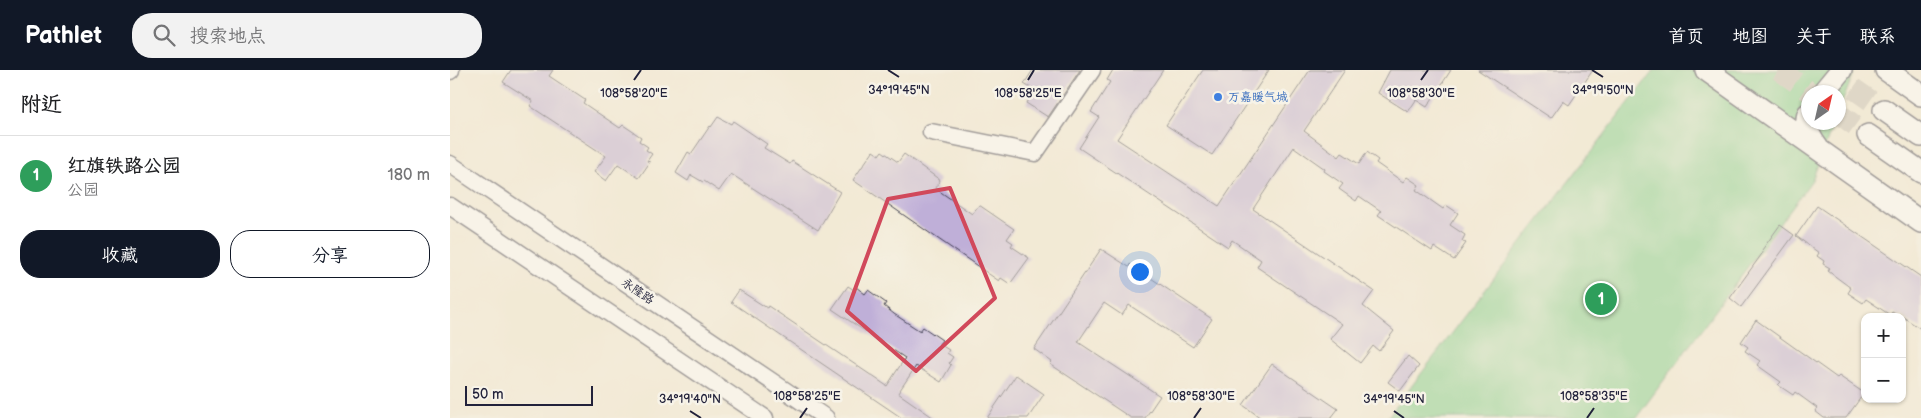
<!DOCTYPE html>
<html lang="zh">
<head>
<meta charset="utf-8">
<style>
  :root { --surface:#fff; --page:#f2f2f2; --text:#202124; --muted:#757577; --line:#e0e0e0; --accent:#111827 }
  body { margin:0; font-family:"Balsamiq Sans","LXGW WenKai TC",sans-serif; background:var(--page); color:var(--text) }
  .controls { position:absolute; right:15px; bottom:15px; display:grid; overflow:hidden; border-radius:10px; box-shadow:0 1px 4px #0004 }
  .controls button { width:45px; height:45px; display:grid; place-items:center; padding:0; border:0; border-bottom:1px solid var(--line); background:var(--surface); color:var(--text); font:25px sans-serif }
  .compass { position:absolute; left:1351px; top:15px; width:45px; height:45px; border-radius:50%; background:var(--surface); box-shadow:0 1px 4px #0004; rotate:34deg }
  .scale { position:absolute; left:15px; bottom:12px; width:128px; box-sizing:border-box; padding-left:5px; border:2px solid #22223b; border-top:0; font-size:14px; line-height:18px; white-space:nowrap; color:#22223b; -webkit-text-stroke:4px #f7f3e8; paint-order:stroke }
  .you { position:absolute; left:689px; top:201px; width:18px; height:18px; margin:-12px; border:4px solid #fff; border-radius:50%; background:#1a73e8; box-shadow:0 0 0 8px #1a73e833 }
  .badge { display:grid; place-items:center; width:32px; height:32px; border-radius:50%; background:var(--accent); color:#fff; font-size:16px; font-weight:700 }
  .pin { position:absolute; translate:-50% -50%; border:2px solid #fff; box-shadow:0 1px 5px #0006 }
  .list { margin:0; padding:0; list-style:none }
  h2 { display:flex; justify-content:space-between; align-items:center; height:65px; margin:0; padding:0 20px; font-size:21px }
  h2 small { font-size:16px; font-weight:400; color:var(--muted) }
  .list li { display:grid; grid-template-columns:32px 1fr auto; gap:15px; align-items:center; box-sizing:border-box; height:80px; padding:0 20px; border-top:1px solid var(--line) }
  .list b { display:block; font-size:19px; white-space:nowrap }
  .list p { margin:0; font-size:16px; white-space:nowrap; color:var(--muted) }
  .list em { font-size:16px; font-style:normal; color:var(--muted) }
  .actions { display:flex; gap:10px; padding:15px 20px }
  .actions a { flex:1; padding:11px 0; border:1px solid var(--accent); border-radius:20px; text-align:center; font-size:18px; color:var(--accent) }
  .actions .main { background:var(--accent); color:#fff }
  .icon { flex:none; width:28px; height:28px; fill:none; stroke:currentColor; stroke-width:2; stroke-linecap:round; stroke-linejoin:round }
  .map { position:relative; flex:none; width:1471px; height:348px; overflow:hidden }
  header { display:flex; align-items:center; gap:30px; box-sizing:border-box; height:70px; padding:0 25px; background:var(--accent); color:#fff }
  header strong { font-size:24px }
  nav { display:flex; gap:28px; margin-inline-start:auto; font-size:18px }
  .search { width:350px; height:45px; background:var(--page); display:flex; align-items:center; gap:12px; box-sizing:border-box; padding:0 18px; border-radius:20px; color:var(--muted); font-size:19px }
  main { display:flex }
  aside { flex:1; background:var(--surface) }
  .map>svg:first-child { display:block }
  .green { fill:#83d08e; stroke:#527964 }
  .building { fill:#bfafd8 }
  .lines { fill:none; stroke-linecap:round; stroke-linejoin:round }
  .major-tunnel { stroke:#c8c2b6; stroke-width:21; stroke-dasharray:21 11; stroke-linecap:butt }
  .minor-casing { stroke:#414052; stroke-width:19 }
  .major-casing { stroke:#414052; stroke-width:24 }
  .minor { stroke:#fff; stroke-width:16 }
  .major { stroke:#fff; stroke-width:21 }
  .marked { fill:none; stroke:#d1495b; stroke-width:4; stroke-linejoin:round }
  .ticks { fill:none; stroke:#22223b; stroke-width:2 }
  .shop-dot { fill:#3f7fe0; stroke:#f7f3e8; stroke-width:2 }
  .labels { text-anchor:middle; stroke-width:5; stroke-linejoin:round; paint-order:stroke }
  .shop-label { font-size:12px; fill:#366cbe; stroke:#f7f3e8; text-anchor:start }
  .street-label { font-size:12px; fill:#22223b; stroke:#f7f3e8 }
  .ticks-label { font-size:12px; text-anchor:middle; fill:#22223b; stroke:#f7f3e8; stroke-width:5; stroke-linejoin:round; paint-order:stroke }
</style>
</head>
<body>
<header>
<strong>Pathlet</strong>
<div class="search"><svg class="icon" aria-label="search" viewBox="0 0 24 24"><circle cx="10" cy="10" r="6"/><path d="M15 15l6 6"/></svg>搜索地点</div>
<nav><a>首页</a><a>地图</a><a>关于</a><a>联系</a></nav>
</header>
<main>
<aside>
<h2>附近<small></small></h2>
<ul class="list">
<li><span class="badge" style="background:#2e9e5b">1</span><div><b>红旗铁路公园</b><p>公园</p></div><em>180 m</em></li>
</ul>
<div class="actions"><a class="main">收藏</a><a>分享</a></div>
</aside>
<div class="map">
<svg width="1471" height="348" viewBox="0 0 1471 348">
  <rect width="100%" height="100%" fill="#f7f3e8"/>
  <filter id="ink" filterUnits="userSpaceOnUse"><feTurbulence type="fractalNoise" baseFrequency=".02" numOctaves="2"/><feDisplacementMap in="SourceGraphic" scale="10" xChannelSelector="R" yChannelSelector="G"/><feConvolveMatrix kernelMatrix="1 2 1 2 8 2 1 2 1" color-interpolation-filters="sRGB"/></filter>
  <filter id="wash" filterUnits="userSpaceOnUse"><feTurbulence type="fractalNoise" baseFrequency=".0096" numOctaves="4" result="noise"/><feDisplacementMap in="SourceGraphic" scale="20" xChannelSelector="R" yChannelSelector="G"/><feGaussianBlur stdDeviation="1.12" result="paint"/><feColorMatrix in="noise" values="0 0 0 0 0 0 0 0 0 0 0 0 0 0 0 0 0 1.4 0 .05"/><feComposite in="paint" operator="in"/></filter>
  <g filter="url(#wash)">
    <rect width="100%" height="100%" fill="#f2ead5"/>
    <path class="green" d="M1204 0H1405L1389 41 1388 22H1358V52L1384 53 1362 110 1186 348H937Z"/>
    <g id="blocks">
      <path class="building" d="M61 0H103L99 6 135 30 133 33 170 58 173 55 191 67 189 71 198 77 196 80 202 84 197 91 200 92 189 108 168 94 156 111 144 102 156 86 80 36 83 31 53 12Z
        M583 0H630L598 47 576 33 584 20 574 14Z
        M663 0H713L667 69 769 136 860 0H895L854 61 889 87 892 83 909 94 917 82 928 90 926 93 953 112 957 107 969 115 966 120 993 139 996 135 1008 143 1000 155 1015 165 1012 171 1016 173 1004 190 984 177 982 181 928 145 931 141 909 126 906 131 889 119 893 114 874 101 875 99 844 77 803 139 924 221 913 236 944 261 929 281 923 276 910 293 880 269 892 254 807 197 811 190 782 170 778 177 629 78 649 47 641 42 660 12 657 10Z
        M753 0H819L762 85 716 55Z
        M940 0H1001L977 37 966 30 958 42 928 23Z
        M1028 0H1143L1119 35 1113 31 1101 48Z
        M268 47 281 54 283 51 317 74 314 78 340 94 342 91 390 122 368 160 281 104 269 121 254 111 253 112 241 105 238 111 226 103 238 82 241 84 260 56 261 57Z
        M423 81 429 85 432 81 448 92 454 84 490 110 485 118 522 144 529 135 564 159 557 169 563 173 561 176 579 188 560 214 551 208 549 211 403 110Z
        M1367 136 1471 207V259L1450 245 1449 246 1442 242 1440 245 1416 229 1413 233 1398 223 1401 218 1378 201 1380 198 1373 194 1374 191 1367 186 1369 183 1346 166Z
        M1330 155 1344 165 1291 237 1280 228 1314 181 1312 180Z
        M651 179 679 197 680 194 762 249 743 277 679 235 672 245 654 233 628 272 710 326 695 348H681L600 294 602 292 584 279Z
        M398 216 404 220 406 217 415 224 418 220 436 233 434 236 444 244 470 261 473 257 492 270 489 274 499 280 497 283 503 287 499 293 501 295 491 312 466 296 448 323 484 348H452L281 232 289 220 317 238 318 236 437 316 455 288 382 239Z
        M1306 250 1387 308 1389 306 1414 323 1396 348H1374L1365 341 1367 338 1345 322 1343 325 1328 315 1331 312 1307 295 1310 291 1295 281 1298 277 1291 272Z
        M958 286 969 296 950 321 938 312Z
        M822 294 888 339 881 348H811L793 335Z
        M566 305 594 324 578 348H537Z"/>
    </g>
  </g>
  <g filter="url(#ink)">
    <use href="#blocks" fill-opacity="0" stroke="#414052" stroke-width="1"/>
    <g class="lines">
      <path class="major-tunnel" d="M1329 0 1360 22
        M1377 0 1434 40
        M1388 43 1418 65"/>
      <g class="minor-casing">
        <path id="minor" d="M0 1 1 0
          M481 62 585 83 642 0
          M0 94 376 348
          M0 136 315 348"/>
      </g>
      <g class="major-casing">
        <path id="major" d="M1256 0 1471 152
          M1436 0 1471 25
          M1373 22 1391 0
          M1434 40 1471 66
          M1358 44C1354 56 1360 68 1368 78
          M1418 65 1471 102"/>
      </g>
      <use href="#minor" class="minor"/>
      <use href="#major" class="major"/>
    </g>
  </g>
  <path d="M0 0H1471V348H0ZM500 118 545 228 466 301 397 241 438 129Z" fill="#f2ead5" fill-opacity=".55" fill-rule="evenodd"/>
  <path class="marked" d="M500 118 545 228 466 301 397 241 438 129Z"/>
  <path class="ticks" d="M438 0 449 7M1142 0 1153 7M184 10 191 0M578 10 584 0M971 10 978 0M240 341 251 348M944 341 954 348M350 348 357 338M744 348 751 338M1137 348 1144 338"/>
  <circle class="shop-dot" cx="768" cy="27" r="5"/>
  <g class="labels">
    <g class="shop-label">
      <text x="778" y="31">万嘉暖气城</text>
    </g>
    <g class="street-label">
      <text transform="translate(188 221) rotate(34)" y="4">永隆路</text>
    </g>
  </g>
  <g class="ticks-label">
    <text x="1153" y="24">34°19'50"N</text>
    <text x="449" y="24">34°19'45"N</text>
    <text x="578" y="27">108°58'25"E</text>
    <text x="971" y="27">108°58'30"E</text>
    <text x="184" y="27">108°58'20"E</text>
    <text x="357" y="330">108°58'25"E</text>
    <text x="751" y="330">108°58'30"E</text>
    <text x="1144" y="330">108°58'35"E</text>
    <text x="240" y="333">34°19'40"N</text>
    <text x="944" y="333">34°19'45"N</text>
  </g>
</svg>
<div class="controls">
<button>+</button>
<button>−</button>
</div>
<svg class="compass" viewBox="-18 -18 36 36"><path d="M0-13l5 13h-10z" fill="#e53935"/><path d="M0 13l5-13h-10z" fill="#757577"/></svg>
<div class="scale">50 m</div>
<div class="you"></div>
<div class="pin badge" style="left:1151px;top:229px;background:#2e9e5b">1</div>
</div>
</main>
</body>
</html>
